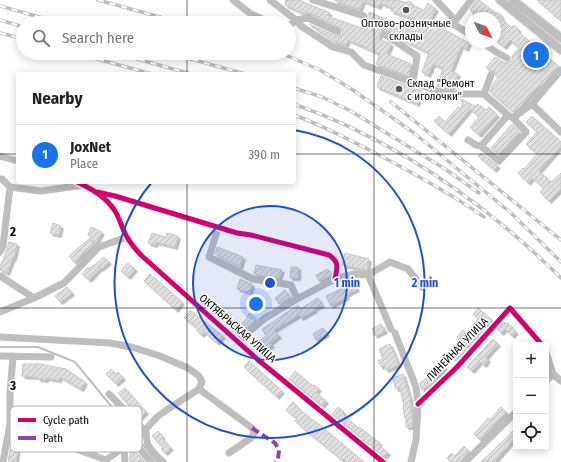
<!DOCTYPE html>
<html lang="en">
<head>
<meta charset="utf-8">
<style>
  :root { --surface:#fff; --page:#f6f6f6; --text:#222; --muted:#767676; --line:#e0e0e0; --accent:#1a73e8 }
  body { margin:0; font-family:"Fira Sans Condensed",sans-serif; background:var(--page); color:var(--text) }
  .controls { position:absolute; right:12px; bottom:12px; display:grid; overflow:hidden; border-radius:4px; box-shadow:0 2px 10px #0003 }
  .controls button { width:36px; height:36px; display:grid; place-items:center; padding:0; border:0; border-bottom:1px solid var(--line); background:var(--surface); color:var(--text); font:20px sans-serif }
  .compass { position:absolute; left:465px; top:12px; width:36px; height:36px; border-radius:50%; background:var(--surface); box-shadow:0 2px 10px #0003; rotate:131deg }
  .you { position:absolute; left:256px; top:304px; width:14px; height:14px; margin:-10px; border:3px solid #fff; border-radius:50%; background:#1a73e8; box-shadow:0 0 0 6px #1a73e833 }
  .badge { display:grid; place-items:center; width:26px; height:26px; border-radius:50%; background:var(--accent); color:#fff; font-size:13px; font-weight:700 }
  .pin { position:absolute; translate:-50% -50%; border:2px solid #fff; box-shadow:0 1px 4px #0006 }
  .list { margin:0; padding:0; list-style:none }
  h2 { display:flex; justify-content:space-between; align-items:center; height:52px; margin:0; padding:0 16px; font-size:17px }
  h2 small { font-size:13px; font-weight:400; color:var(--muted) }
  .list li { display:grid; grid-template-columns:26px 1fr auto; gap:12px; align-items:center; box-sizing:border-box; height:60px; padding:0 16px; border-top:1px solid var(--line) }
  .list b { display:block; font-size:15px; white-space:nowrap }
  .list p { margin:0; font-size:13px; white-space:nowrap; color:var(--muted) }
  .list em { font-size:13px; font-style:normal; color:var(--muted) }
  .icon { flex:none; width:22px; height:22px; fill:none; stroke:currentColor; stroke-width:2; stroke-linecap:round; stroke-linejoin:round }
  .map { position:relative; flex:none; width:561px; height:462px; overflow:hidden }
  .search { position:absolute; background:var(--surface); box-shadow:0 2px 10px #0003; left:16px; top:16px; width:280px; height:44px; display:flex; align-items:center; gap:10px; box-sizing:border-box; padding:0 14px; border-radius:22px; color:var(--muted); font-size:15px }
  .panel { position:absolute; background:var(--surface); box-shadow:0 2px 10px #0003; left:16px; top:72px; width:280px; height:112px; border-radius:4px }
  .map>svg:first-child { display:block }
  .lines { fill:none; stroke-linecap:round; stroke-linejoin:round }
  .stream { stroke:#bfbfbf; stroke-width:2 }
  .building { fill:url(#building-hatch); stroke:#c7c7c7; filter:url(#shadow) }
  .major-casing { stroke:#dbdbdb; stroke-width:10 }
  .minor { stroke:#bebebe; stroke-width:7 }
  .major { stroke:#bebebe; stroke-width:8 }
  .rail-casing { stroke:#bebebe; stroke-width:3.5 }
  .rail { stroke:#fff; stroke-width:2; stroke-dasharray:6; stroke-linecap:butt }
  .quiet { stroke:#8e44ad; stroke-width:4; stroke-dasharray:8 4; stroke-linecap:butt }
  .cycleway-casing { stroke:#fff; stroke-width:8 }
  .cycleway { stroke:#d6006c; stroke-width:5 }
  .grid { fill:none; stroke:#000; stroke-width:1; stroke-opacity:0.55 }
  .ring { fill:none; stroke:#1d4ed8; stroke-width:2 }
  .poi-dot { fill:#595959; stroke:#fff; stroke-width:1.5 }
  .labels { text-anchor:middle; stroke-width:3; stroke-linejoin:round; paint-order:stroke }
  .poi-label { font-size:11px; fill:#000; stroke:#fff }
  .street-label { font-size:11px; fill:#000; stroke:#fff }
  .key { fill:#fff; stroke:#b2b2b2; stroke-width:1 }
  .key-label { font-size:11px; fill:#000 }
  .grid-label { font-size:13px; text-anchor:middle; font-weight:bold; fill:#000; stroke:#fff; stroke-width:3; stroke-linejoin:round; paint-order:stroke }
  .centre { fill:#1d4ed8; stroke:#fff; stroke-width:2 }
  .ring-label { font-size:12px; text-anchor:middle; font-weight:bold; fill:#1d4ed8; stroke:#fff; stroke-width:3; stroke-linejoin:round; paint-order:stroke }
</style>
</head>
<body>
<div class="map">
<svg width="561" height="462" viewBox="0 0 561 462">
  <defs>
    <pattern id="building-hatch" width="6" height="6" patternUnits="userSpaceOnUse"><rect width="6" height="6" fill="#dfdfdf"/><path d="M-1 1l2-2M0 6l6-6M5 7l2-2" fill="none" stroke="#bebebe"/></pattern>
    <filter id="shadow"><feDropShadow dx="2.5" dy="2.5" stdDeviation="0" flood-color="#0004"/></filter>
  </defs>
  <rect width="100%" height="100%" fill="#fff"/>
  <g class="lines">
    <path class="stream" d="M0 347H38L75 362 157 462"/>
  </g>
  <path class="building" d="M286 0H299L330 13 328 16 364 29 369 18V12L415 32 421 22 391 11 393 8 380 3 379 7 363 1 360 9 335 1V0H397L407 3 408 1 412 3V5L424 10 428 3 436 9 429 21 469 43 466 49 461 46 451 71 458 74 451 89H446L437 86 443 68 433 64 428 75 422 72 429 53 399 38 388 31 382 29 379 39 391 44 387 54 411 64 409 74V76L376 64 380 54 348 40 346 45 333 41 309 24 338 37 343 34 342 29 310 13 305 14 285 5Z
    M476 0H479L494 12 500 14 503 20 511 28 514 25 519 30 518 31 521 34 558 66 541 86 539 85 522 104V105L513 112 490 92 493 84 498 78 496 76 495 72 489 70 486 68 495 57 505 63 509 62 512 60V56L519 48 510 40 504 47 495 40V18H471L474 14 470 10Z
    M537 0H561V21Z
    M381 76 422 91 417 104 377 87Z
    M462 99 476 107 478 104 486 110 489 107 497 115 479 135 470 127 479 117 470 109 449 134 434 121 439 116 445 122 458 107 460 109 463 103 461 101Z
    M532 116 561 142V146L539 171 551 182 561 173V189L549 201 540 192 544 188 532 178 528 183 518 173 523 168 524 169 537 154 526 144 537 132 526 122Z
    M512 124 519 132 499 154 491 148Z
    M481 153 498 166 494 170 478 156Z
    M53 223 61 226 59 235 50 233Z
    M91 227 102 232 96 243 90 239 94 244 74 262 69 256 91 237 88 235Z
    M152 233 166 237 167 233 178 236 175 247 156 242 155 245 148 243Z
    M9 242 17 244 14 258H13L7 273 0 270V266L2 261H3Z
    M217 247 243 257 240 267 215 254Z
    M345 253 369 259 367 270 342 265Z
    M104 257 109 262 101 269 100 268 89 280 82 274 88 267 89 269Z
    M128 263 135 269 128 277 121 271Z
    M256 265 282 270 279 278 254 274Z
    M291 267H298V278H290Z
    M328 269 331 275 319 281 316 275Z
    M150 274 182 302 176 310 144 281Z
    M240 279 252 284 250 292 237 289Z
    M354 283 357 289 346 295 347 297 331 306 326 296Z
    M67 287 72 293 60 302 55 296Z
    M285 290 290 297 279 304 275 298Z
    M318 298 322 305 314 309 315 310 301 318 299 315 274 330 279 336 270 343 272 345 263 352 256 343 266 336 262 329 298 305 300 309Z
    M478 308 492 320 486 326 484 324 477 332 479 334 456 361 450 356 464 343 457 337 463 330 466 333 478 319 473 314Z
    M190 310 223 336 217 343 204 332 202 335 197 331 198 329 184 318Z
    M249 313 256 319 238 335 234 331 247 318Z
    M504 322 507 324 508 323 516 332 512 336 505 329 501 333 497 329Z
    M381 324 385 331 375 336 372 329Z
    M323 328 327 334 316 340 313 334Z
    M493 339 498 344 486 357 488 360 484 365 480 362 472 371 467 367Z
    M390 344 399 365 386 370 384 366 381 367 378 361 383 359 379 349Z
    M249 361 282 391 277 397 244 367Z
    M23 364H40L66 369 85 382 81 389 60 377 59 380 46 378V380L38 379V377L22 376Z
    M439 364 442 367 444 366 446 368 435 379 436 380 422 390 420 383 437 370 435 368Z
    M111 369 116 374 118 372 123 378 116 384 106 374Z
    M295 371 313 386 314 385 319 389 316 392 326 401 322 406 289 379Z
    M403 374 410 398 412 416V427H406V419H405L403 407H404L400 388 396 389 392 378Z
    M125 388 146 412 140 418 118 393Z
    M293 402 298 407V408L314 421V420L364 462H347L343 459 342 460 306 431 295 421 297 419 286 410Z
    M338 407 344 412 343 414 358 428 359 427 380 443 378 444 388 453 384 457 332 414Z
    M501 407 506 412 480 440 474 434 488 418 490 420Z
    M516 428V437L494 462H481Z
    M158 431 163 437 162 438 171 448 165 453 161 449 163 448 152 436Z
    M17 432 26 435 23 445 18 444 16 462 8 461 13 434 16 435Z
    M464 446 469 451 460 462H451L447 458 452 453 455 456Z
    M130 452 137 453 142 459V462H130Z"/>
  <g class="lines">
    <g class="major-casing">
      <path id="major" d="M500 0 561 50
        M513 0 561 38"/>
    </g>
    <path class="minor" d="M233 0 251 14 271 23
      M270 0 296 20 308 18 338 32
      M313 0 364 16
      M436 0 455 20
      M289 26 296 20 301 26 333 47 351 52 364 65 434 90 445 94H484
      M386 35 417 56 413 82
      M471 35 453 24 471 0
      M482 42 496 52 507 58
      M491 75 484 94 508 115
      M532 104 561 132
      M468 140 476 145 481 146 508 115 513 118 532 104 561 70
      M481 146 499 161 526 132 513 118
      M0 156 18 161
      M0 179H2L10 187 41 191 84 185
      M77 182C92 189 106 197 115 211 120 219 122 229 127 237 131 244 136 250 142 256L257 359 383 462
      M98 192 115 196 237 233 251 235 329 255C340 263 337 267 335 279
      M218 228 209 257 253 279 291 285 297 299
      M0 252 3 246 10 187
      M368 275 390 262 408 269 422 287
      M0 276 34 298 64 283 99 247 127 237
      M0 312 34 298
      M395 333 416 387 418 404 416 440 411 462
      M0 337 111 343 135 348 160 356 188 368 199 376 202 382 199 389 168 409 157 417 134 442 124 447 125 462
      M237 342 264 319 297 299 335 279 354 274 368 275 391 329
      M546 352 553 374 561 381
      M0 356 51 357
      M546 381 553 374
      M199 389 252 428 254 433 251 438 229 453
      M109 394 146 432C147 436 146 437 147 441 148 449 158 457 163 462
      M418 404 457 367 510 308 542 345
      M10 424 106 460 124 447
      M134 442 151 462
      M3 462 10 424V393L13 357
      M465 462 516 412"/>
    <use href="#major" class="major"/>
    <g class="rail-casing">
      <path id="rail" d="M98 0 182 23
        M0 6 60 23
        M0 20 23 27
        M0 33 23 39
        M75 53 152 74
        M116 53 191 74
        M169 53 245 74
        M281 53 320 70 353 90 414 133 511 213 561 262
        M294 88 322 97 349 110 445 169 479 193
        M391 102 561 240
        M294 104C395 140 485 203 561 278
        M294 115C322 125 350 140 377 154 413 173 450 193 484 217"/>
    </g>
    <use href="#rail" class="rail"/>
    <path class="quiet" d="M252 428 275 443 279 450 278 459 275 462"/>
    <g class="cycleway-casing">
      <path id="cycleway" d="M77 182C92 189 106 197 115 211 120 219 122 229 127 237 131 244 136 250 142 256L257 359 383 462
        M97 192 115 196 237 233 251 235 329 255C340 263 337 267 335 279
        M418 404 457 367 510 308 542 345"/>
    </g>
    <use href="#cycleway" class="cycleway"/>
  </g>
  <path class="grid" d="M187 0V23M374 0V462M187 53V74M0 154H18M294 154H561M187 182V462M0 308H561"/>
  <circle cx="270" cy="283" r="77" fill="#1d4ed8" fill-opacity=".12"/>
  <g class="ring">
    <circle cx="270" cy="283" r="77"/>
    <path d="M294 130A155 155 0 1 1 152 182"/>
  </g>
  <g class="poi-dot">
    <circle cx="406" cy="10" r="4"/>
    <circle cx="399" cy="89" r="4"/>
  </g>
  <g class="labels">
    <g class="poi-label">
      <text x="406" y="27">Оптово-розничные<tspan x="406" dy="13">склады</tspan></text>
      <text x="407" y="87" text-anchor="start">Склад "Ремонт<tspan x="407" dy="13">с иголочки"</tspan></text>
    </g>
    <g class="street-label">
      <text transform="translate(238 328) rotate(41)" y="4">ОКТЯБРЬСКАЯ УЛИЦА</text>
      <text transform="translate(457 349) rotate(-46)" y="4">ЛИНЕЙНАЯ УЛИЦА</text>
    </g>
  </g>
  <rect x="10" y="406" width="132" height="46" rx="6" class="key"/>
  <rect x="18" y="418" width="18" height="4" fill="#d6006c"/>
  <rect x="18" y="436" width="18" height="4" fill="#8e44ad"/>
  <g class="key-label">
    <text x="43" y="424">Cycle path</text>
    <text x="43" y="442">Path</text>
  </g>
  <g class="grid-label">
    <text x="13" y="236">2</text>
    <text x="13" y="390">3</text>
  </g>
  <circle cx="270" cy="283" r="6" class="centre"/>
  <g class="ring-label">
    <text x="347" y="287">1 min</text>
    <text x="425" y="287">2 min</text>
  </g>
</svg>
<div class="controls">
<button>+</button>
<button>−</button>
<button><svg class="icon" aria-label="locate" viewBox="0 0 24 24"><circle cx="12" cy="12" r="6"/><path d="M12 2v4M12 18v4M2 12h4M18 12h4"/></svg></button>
</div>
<svg class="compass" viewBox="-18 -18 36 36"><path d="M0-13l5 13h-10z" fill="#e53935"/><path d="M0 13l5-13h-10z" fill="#767676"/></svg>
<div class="you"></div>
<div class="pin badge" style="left:536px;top:55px">1</div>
<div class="search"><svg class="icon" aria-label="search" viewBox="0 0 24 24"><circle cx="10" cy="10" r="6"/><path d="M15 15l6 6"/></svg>Search here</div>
<section class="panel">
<h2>Nearby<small></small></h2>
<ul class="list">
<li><span class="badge">1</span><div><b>JoxNet</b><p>Place</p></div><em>390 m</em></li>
</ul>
</section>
</div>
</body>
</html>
